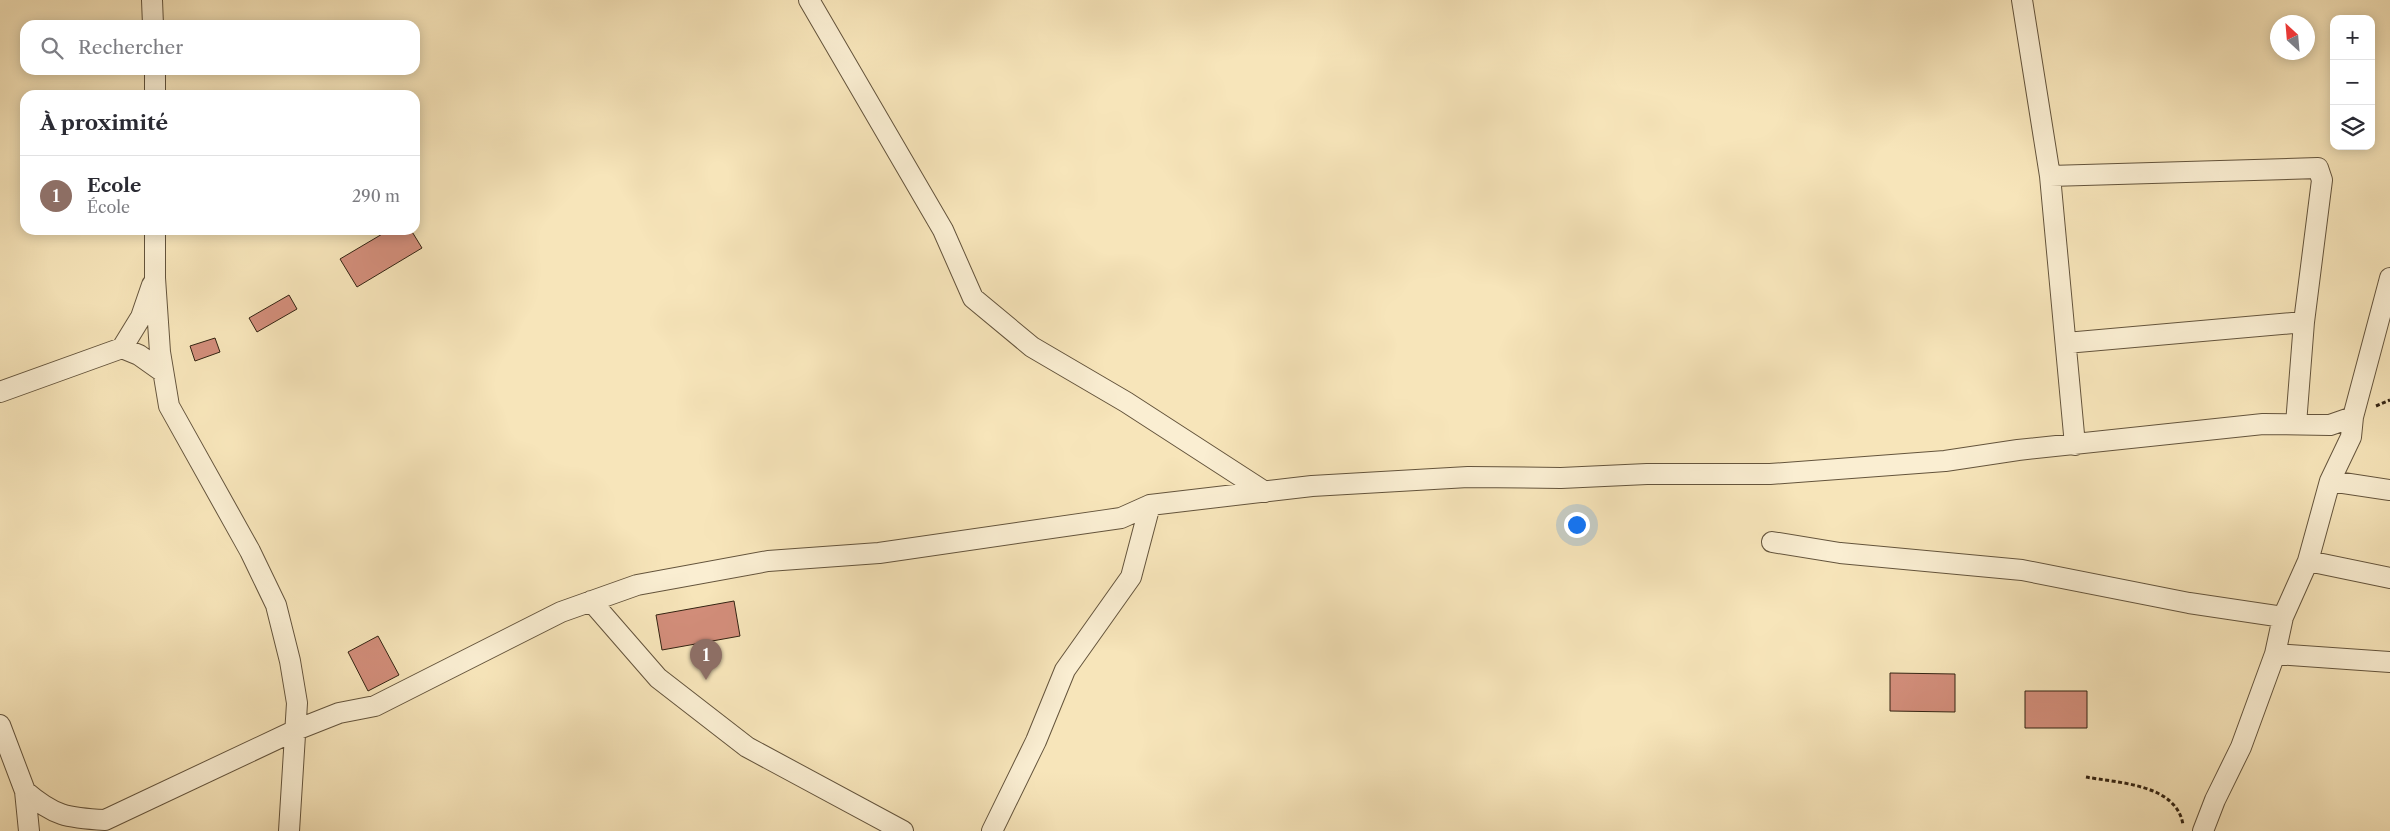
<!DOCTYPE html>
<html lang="fr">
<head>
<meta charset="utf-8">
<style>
  :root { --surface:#fff; --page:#f2f2f3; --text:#2b2b33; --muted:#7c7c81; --line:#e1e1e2; --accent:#0f766e }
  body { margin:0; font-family:"Libre Caslon Text",serif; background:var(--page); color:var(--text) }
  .controls { position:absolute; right:15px; top:15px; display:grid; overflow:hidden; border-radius:10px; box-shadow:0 2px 12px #0003 }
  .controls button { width:45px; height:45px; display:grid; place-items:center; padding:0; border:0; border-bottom:1px solid var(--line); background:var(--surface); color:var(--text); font:25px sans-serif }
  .compass { position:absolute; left:2270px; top:15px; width:45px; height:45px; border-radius:50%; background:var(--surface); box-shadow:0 2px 12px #0003; rotate:334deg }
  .you { position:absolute; left:1576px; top:524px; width:18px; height:18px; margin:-12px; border:4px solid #fff; border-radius:50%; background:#1a73e8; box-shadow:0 0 0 8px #1a73e833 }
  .badge { display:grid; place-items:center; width:32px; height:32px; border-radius:50%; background:var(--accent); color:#fff; font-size:16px; font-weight:700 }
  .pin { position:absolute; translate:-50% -41px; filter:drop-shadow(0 1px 2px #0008) }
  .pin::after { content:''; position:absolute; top:26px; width:18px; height:15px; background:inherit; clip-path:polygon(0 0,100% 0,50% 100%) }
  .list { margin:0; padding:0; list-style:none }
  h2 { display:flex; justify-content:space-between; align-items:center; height:65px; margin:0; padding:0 20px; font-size:21px }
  h2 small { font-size:16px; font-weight:400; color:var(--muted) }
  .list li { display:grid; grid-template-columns:32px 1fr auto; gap:15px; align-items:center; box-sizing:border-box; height:80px; padding:0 20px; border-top:1px solid var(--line) }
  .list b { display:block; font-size:19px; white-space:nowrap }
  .list p { margin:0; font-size:16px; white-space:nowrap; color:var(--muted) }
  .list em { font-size:16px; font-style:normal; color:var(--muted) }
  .icon { flex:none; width:28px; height:28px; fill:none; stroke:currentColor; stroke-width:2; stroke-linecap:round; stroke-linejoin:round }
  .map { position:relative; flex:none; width:2390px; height:831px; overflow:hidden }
  .search { position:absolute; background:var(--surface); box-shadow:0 2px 12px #0003; left:20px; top:20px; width:400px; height:55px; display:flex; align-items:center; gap:12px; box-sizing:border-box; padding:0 18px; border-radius:15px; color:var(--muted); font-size:19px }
  .panel { position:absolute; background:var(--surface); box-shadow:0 2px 12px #0003; left:20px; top:90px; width:400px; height:145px; border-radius:15px }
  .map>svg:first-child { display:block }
  .building { fill:#d38e7b; stroke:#332312 }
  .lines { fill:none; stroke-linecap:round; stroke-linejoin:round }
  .minor-casing { stroke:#64543c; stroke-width:22 }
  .path { stroke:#332312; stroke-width:3; stroke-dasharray:4 2.5; stroke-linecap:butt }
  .minor { stroke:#faeed2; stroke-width:20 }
</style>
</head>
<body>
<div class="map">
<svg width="2390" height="831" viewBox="0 0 2390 831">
  <rect width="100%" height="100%" fill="#f7e5ba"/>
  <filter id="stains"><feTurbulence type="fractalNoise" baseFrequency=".004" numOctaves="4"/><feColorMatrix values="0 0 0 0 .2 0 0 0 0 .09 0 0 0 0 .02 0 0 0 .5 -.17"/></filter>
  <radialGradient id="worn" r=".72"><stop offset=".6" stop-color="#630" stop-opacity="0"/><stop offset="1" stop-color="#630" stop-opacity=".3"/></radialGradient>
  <path class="building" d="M389 230H411L422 248 357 287 340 259Z
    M289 295 297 309 257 332 249 318Z
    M215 338 220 352 195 361 190 346Z
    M734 601 740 636 662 650 656 615Z
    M378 636 399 675 368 691 348 652Z
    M1890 673 1955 674V712L1890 711Z
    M2025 691H2087V728H2025Z"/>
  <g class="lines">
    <g class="minor-casing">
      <path id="minor" d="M152 0 153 25
        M809 0 943 230 973 298 1032 347 1126 402 1265 492
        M2022 0 2050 176
        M155 70V95
        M155 230V278L160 352 169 406 250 551 276 605 290 661 297 703 289 831
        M2066 343 2304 322
        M122 348 139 355 163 372
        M0 392 122 348 141 317 152 285
        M2075 445 2050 176 2318 168 2322 180 2304 322 2296 424
        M2330 481 2390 490
        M1772 542 1840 553 2022 570 2189 603 2283 617
        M2308 561 2390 578
        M591 601 658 678 747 747 903 831
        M2275 654 2390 662
        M0 725 25 791 29 831
        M25 791C54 816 67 818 105 820L296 730 339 713 375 706 561 612 637 585 768 561 879 553 1121 518 1150 505 1312 486 1468 477 1561 478 1647 474H1770L1945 461 2018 450 2263 424 2330 425 2353 417
        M992 831 1036 741 1065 670 1131 577 1150 505
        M2203 831 2215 800 2241 747 2275 654 2283 617 2308 561 2330 481 2351 437 2353 417 2390 278"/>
    </g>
    <path class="path" d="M2376 406 2390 400
      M2086 777C2118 783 2177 784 2183 825"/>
    <use href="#minor" class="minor"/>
  </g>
  <rect width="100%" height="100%" filter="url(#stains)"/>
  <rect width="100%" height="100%" fill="url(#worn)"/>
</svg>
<div class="controls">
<button>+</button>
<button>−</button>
<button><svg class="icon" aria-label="layers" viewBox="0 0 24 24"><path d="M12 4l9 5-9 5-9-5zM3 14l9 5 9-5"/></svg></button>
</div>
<svg class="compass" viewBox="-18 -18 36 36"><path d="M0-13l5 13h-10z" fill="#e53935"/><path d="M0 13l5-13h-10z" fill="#7c7c81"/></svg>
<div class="you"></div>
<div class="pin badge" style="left:706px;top:680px;background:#8d6e63">1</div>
<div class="search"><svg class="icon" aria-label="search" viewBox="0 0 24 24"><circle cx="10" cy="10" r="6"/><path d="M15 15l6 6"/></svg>Rechercher</div>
<section class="panel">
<h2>À proximité<small></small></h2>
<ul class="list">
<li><span class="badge" style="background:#8d6e63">1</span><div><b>Ecole</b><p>École</p></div><em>290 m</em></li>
</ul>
</section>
</div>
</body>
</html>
